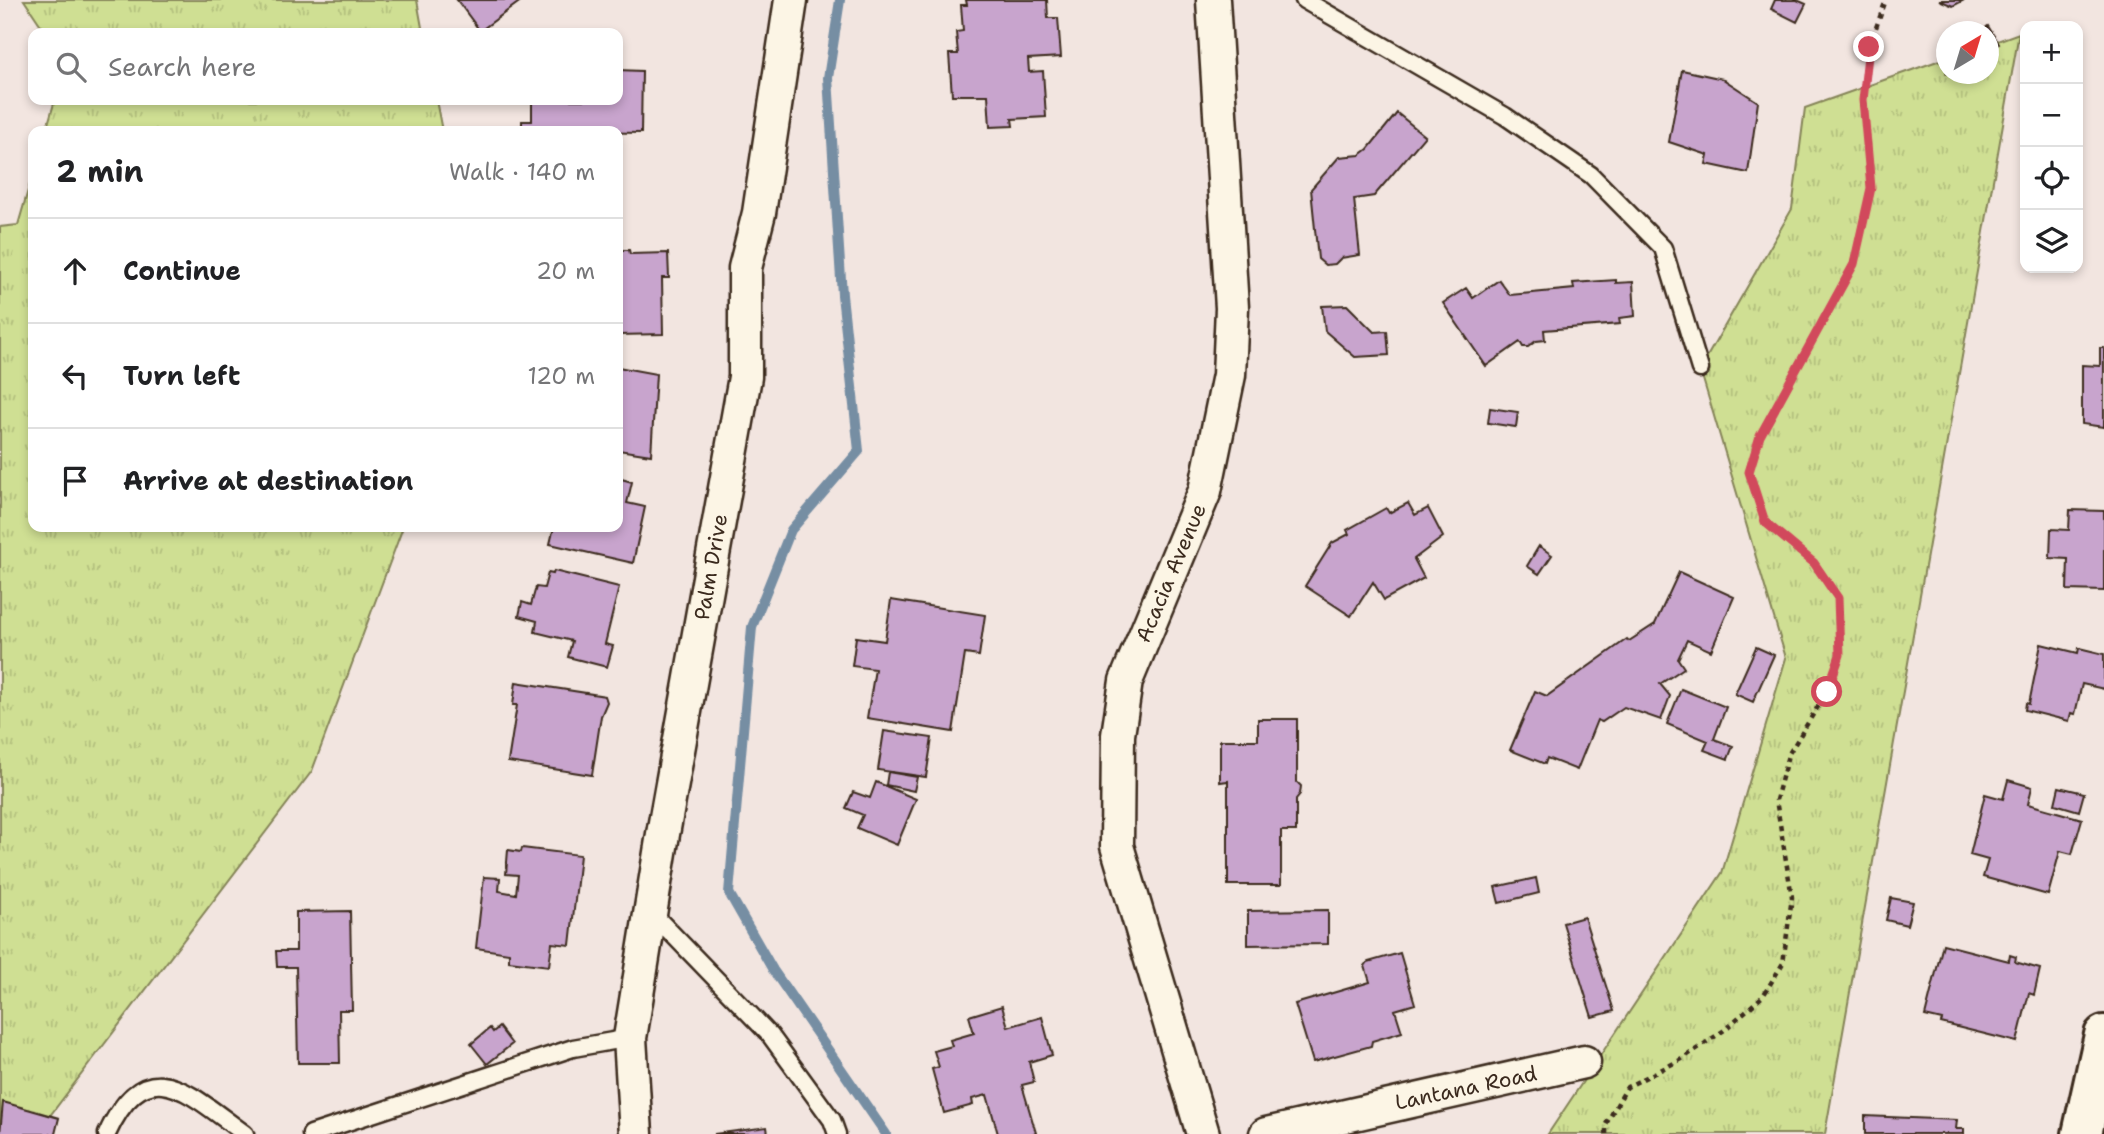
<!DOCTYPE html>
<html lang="en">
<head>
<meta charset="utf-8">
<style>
  :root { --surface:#fff; --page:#f6f6f6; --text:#202124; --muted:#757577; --line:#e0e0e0 }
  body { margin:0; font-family:"Shantell Sans",sans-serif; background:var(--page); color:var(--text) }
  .controls { position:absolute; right:21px; top:21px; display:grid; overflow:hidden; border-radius:14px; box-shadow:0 4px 10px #0003 }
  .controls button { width:63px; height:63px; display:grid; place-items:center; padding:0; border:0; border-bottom:2px solid var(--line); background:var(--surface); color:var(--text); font:35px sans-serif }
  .compass { position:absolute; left:1936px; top:21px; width:63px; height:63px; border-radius:50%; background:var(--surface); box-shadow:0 4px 10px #0003; rotate:38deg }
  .stop { position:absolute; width:21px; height:21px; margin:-16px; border:5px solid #d1495b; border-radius:50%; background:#fff }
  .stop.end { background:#d1495b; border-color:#fff; box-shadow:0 2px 7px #0008 }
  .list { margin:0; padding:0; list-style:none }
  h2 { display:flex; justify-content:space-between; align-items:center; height:91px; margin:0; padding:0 28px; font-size:30px }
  h2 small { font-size:23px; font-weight:400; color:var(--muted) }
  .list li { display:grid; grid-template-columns:46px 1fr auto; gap:21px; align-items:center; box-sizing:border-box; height:105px; padding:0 28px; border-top:2px solid var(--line) }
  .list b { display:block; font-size:26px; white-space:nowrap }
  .list em { font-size:23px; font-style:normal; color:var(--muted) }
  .icon { flex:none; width:38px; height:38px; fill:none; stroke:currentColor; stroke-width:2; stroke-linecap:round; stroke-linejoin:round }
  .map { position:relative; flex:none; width:2104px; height:1134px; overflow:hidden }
  .search { position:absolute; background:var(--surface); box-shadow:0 4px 10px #0003; left:28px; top:28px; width:595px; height:77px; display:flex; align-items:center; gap:18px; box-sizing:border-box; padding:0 24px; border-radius:14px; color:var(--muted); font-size:26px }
  .panel { position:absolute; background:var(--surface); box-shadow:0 4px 10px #0003; left:28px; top:126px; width:595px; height:406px; border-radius:14px }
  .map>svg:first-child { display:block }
  .grass { fill:url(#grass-tufts); stroke:#858458; stroke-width:2 }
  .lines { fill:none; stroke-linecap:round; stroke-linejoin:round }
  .stream { stroke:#768ea3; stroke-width:10 }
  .building { fill:#c8a4cd; stroke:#3b2a1e; stroke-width:2 }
  .service-casing { stroke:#3b2a1e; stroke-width:21 }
  .minor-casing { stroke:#3b2a1e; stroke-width:37 }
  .tertiary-casing { stroke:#3b2a1e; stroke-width:44 }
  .path { stroke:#3b2a1e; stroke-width:4.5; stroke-dasharray:5 5; stroke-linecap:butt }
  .service { stroke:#fcf5e5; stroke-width:16 }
  .minor { stroke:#fcf5e5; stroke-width:32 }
  .tertiary { stroke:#fcf5e5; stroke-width:38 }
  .route { stroke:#d1495b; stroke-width:9 }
  .labels { text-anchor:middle; stroke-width:7; stroke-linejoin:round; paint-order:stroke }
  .street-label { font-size:21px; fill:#3b2a1e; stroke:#fcf5e5 }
</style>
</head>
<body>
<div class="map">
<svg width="2104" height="1134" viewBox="0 0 2104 1134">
  <defs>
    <pattern id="grass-tufts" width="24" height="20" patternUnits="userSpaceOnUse" patternTransform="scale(1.75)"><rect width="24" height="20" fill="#cfdf93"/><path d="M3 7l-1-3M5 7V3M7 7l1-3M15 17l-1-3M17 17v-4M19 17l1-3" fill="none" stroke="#b3c07e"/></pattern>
  </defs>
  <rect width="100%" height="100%" fill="#f2e5e0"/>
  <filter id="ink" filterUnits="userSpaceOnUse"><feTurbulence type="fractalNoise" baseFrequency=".0143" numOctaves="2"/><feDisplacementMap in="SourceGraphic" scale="14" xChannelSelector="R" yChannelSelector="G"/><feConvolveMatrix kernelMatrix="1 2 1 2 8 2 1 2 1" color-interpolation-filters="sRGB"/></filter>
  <g filter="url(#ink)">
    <path class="grass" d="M24 0H417L423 33H46Z
      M2019 33 1825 1134H1548L1722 873 1786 658 1700 369 1792 209 1805 108 1946 58V74H1988L1989 44Z
      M55 100H436L442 131H46Z
      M33 173V527H403L312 771 36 1134H0V227L18 225Z"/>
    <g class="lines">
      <path class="stream" d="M840 0 828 78 842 295 859 451 791 530 752 627 729 893 773 970 886 1134"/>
    </g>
    <path class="building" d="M457 0H522L480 31Z
      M966 0H1047L1048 18H1058L1061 57 1028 59 1029 72 1043 71 1046 117 1012 119 1013 126 990 127 988 95H952L949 54H958L956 32 963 31 961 5H967Z
      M1775 0H1797L1806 4 1797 22 1771 9Z
      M1939 0H1964L1953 6Z
      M1988 26 1999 44 1988 51V32H1980Z
      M618 70 642 71 641 133 522 131V121H532V100H618Z
      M1682 70 1723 79 1758 102 1748 173 1706 164 1708 155 1669 142Z
      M1397 113 1425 136 1374 196 1354 199 1360 255 1341 258 1335 264 1325 265 1318 259 1311 189 1339 157 1360 155 1368 149Z
      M618 250H629L630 254 668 253 669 278H662L663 334 618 335Z
      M1499 280 1510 295 1574 289 1573 283 1616 280V283L1633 282 1635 316 1619 318 1620 324 1544 330 1545 340 1536 341 1528 347H1523L1520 342 1486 366 1443 303 1466 288 1473 298Z
      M1347 305 1374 332 1387 331 1389 355 1355 357 1325 331 1322 306Z
      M2100 348H2104V427L2082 424V365L2100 366Z
      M618 367 656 374 651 455 618 450Z
      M1490 408 1518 412 1516 427 1488 423Z
      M618 478 632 482 627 503 645 507 633 563 550 544 554 527H618Z
      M1408 503 1415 515 1428 508 1443 537 1414 559 1424 578 1384 600 1373 582 1351 616 1305 586 1332 543 1349 534 1347 530 1386 508 1389 513Z
      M2070 510 2104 511V591L2067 590 2068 559 2050 558 2051 529 2069 530Z
      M1539 546 1552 555 1539 574 1527 566Z
      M554 571 619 587 605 644 613 646 607 667 568 657 572 641 535 632 537 621 519 616 522 602 531 605 536 587 544 588 548 573 553 574Z
      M1679 572 1734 597 1711 651 1687 640 1678 659 1684 668 1660 684 1670 696 1661 720 1624 707 1602 722 1597 720 1577 770 1547 758 1545 764 1510 750 1535 691 1547 696 1627 639 1629 641 1655 624Z
      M891 600 985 615 979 656 965 654 953 732 867 718 875 669 852 666 856 637 885 641Z
      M2041 644 2078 653 2079 648 2104 654V689L2082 684 2075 714 2071 713 2069 721 2025 710 2026 703 2029 704Z
      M1756 647 1774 655 1753 702 1735 694Z
      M516 682 605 696 607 702 601 716 592 775 508 762 517 705H513Z
      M1681 689 1726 707 1714 739 1733 746 1728 759 1704 750 1708 741 1667 724Z
      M1258 719H1297V782L1301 786 1300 794 1296 799V831H1281V885H1228V781L1220 782V740H1258Z
      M884 731 932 738 926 777 878 770Z
      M888 772 917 777 914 791 886 785Z
      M2008 780 2032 787 2028 804 2082 819 2072 854 2060 851 2048 895 1983 877 1988 860 1970 855 1985 794 2003 799Z
      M876 782 916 799 897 845 857 828 863 815 846 808 853 792 870 798Z
      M2059 787 2084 793 2079 811 2055 804Z
      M522 848 580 855 570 945 552 943 549 966 509 961V953L476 948 484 877 500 878 499 891 516 894 518 875 506 874 508 850 521 852Z
      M1536 878 1539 893 1499 903 1495 887Z
      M1891 898 1913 902 1907 925 1886 920Z
      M1328 910V944L1248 945V911Z
      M350 911 352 1010H339L340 1063H298L296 967H277L276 951H296V912Z
      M1584 917 1614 1011 1592 1017 1563 923Z
      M1943 944 2009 961 2010 955 2016 957 2015 962 2040 969 2034 995 2029 993 2017 1042 1941 1023 1942 1020 1925 1016Z
      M1400 953 1415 1004 1395 1010 1402 1032 1372 1041 1371 1046 1313 1062 1295 1004 1370 982 1365 966 1368 962Z
      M1002 1006 1008 1027 1042 1017 1052 1055 1029 1062 1034 1082 1022 1085 1036 1133 1032 1134H998L987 1095 972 1099 973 1105 944 1113 932 1069 939 1067 934 1051 952 1046 950 1040 974 1033 969 1016Z
      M499 1027 512 1044 487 1064 471 1044 490 1028 493 1032Z
      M3 1102 59 1118 55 1134H0Z
      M1865 1116 1957 1120 1956 1129H1964V1134H1865Z
      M767 1127 768 1134H714Z"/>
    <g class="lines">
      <g class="service-casing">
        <path id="service" d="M1304 0 1505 116 1591 175 1663 248 1700 369
          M650 911 770 1035 832 1120 837 1134
          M107 1134C147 1047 189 1094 245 1134
          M311 1134 573 1048 630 1038"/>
      </g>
      <g class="minor-casing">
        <path id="minor" d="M636 1134 630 1038 663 834 745 377V268L759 213 791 0
          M1203 1134 1117 846 1118 735 1126 681 1205 491 1229 375 1232 308 1213 0
          M1266 1134 1584 1062"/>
      </g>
      <g class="tertiary-casing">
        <path id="tertiary" d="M2082 1134 2104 1035"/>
      </g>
      <path class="path" d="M1606 1134V1124L1627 1087 1682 1059 1723 1031 1763 996 1783 963 1792 897 1776 800 1788 755 1827 692 1840 655 1838 598 1814 563 1765 522 1749 472 1760 436 1854 264 1871 188 1863 100 1869 47 1886 0"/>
      <use href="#service" class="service"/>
      <use href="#minor" class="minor"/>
      <use href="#tertiary" class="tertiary"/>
    </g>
  </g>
  <g class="lines" filter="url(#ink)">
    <path class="route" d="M1827 692 1840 655 1838 598 1814 563 1765 522 1749 472 1760 436 1854 264 1871 188 1863 100 1869 47"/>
  </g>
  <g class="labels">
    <g class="street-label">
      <text transform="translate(711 567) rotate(-80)" y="7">Palm Drive</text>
      <text transform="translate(1171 573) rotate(-67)" y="7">Acacia Avenue</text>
      <text transform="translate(1466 1088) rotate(-12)" y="7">Lantana Road</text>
    </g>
  </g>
</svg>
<div class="controls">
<button>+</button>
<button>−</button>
<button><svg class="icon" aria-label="locate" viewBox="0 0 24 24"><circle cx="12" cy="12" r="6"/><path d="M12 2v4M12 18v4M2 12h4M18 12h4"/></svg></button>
<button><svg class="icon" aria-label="layers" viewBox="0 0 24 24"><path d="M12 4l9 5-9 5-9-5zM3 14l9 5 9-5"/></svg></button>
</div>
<svg class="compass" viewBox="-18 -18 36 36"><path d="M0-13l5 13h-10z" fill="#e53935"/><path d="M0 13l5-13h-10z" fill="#757577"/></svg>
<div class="stop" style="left:1827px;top:692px"></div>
<div class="stop end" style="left:1869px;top:47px"></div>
<div class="search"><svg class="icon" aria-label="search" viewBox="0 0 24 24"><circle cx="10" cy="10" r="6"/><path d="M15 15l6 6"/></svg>Search here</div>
<section class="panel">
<h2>2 min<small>Walk · 140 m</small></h2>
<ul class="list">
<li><svg class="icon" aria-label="ahead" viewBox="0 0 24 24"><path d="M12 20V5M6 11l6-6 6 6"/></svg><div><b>Continue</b></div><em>20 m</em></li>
<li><svg class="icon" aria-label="left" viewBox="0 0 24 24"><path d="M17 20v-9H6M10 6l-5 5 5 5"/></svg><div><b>Turn left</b></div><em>120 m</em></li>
<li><svg class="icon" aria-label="arrive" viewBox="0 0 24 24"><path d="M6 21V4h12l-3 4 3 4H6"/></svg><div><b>Arrive at destination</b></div></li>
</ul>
</section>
</div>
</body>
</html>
